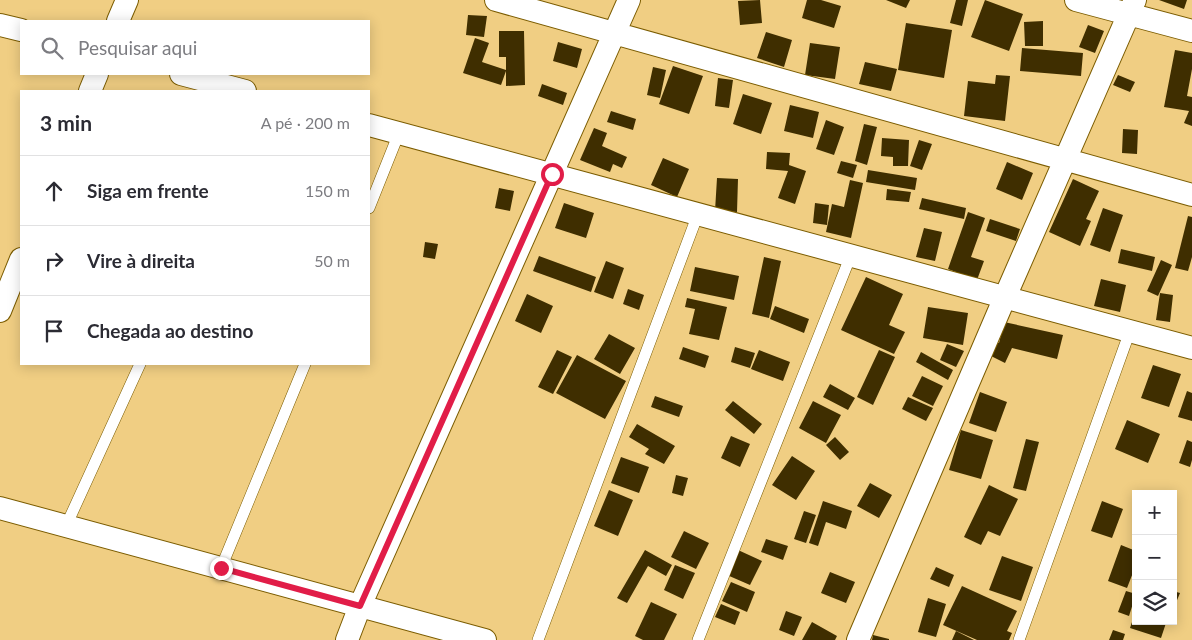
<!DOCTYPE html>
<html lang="pt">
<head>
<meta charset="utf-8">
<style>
  :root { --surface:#fff; --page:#f2f2f3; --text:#2b2b33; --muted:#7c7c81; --line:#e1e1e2 }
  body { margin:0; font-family:Lato,sans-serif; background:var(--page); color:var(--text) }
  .controls { position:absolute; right:15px; bottom:15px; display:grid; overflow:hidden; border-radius:0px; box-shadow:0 2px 12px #0003 }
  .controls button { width:45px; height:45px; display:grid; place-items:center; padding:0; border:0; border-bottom:1px solid var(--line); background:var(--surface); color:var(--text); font:25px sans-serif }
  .stop { position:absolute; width:15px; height:15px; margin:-11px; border:4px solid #e11d48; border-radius:50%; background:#fff }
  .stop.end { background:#e11d48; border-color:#fff; box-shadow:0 1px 5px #0008 }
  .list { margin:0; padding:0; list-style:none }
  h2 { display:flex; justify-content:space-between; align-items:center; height:65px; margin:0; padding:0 20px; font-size:21px }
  h2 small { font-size:16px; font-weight:400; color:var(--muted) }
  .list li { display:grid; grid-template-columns:32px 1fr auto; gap:15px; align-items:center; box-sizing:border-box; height:70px; padding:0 20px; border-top:1px solid var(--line) }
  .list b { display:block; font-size:19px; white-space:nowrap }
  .list em { font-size:16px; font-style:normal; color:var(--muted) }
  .icon { flex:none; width:28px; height:28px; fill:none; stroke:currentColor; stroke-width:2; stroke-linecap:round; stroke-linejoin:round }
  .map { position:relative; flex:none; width:1192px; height:640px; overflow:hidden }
  .search { position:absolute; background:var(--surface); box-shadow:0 2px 12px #0003; left:20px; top:20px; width:350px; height:55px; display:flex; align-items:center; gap:12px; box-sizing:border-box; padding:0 18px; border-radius:0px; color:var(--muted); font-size:19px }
  .panel { position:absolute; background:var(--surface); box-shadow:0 2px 12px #0003; left:20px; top:90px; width:350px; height:275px; border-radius:0px }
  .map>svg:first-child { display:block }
  .building { fill:#3f2e00 }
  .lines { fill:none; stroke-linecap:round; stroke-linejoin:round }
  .lane-casing { stroke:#7b5c00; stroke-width:12 }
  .street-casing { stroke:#7b5c00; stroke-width:24 }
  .lane { stroke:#fff; stroke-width:11 }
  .street { stroke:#fff; stroke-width:22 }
  .route { stroke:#e11d48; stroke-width:6 }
</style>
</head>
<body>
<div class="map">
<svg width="1192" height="640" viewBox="0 0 1192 640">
  <rect width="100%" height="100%" fill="#f0ce83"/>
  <path class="building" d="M760 0 762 23 740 25 738 1Z
    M807 0H821L841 6 834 28 802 18Z
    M886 0H910L906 8Z
    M956 0H968L962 26 950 23Z
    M985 0 1023 14 1009 51 971 37Z
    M1159 0H1187L1184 9Z
    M468 15 487 16 484 37 466 35Z
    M1043 21V46H1025L1024 22Z
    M906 23 952 30 944 78 898 70Z
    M1088 25 1104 31 1095 53 1079 47Z
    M499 31H524L525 85 506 86V71L501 85 463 73 475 38 489 43 482 62 506 70V57H499Z
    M766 32 792 40 784 67 757 58Z
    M558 42 582 49 577 68 553 61Z
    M810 43 840 47 835 79 805 75Z
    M1022 48 1083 53 1081 76 1020 71Z
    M1175 50 1192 53V69L1187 96 1192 97V126L1184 123 1189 111 1164 107Z
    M865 62 897 69 891 91 859 84Z
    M673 66 703 76 689 114 659 104Z
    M653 67 666 70 660 98 647 95Z
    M996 75 1010 76 1005 121 964 116 968 81 995 84Z
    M1118 75 1135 82 1130 92 1113 85Z
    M718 78 733 80 729 108 715 106Z
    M542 84 567 93 563 105 538 96Z
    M743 94 772 103 761 134 733 124Z
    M790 105 819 112 813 138 784 131Z
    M611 111 636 119 633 130 607 122Z
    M826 120 844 127 834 155 816 149Z
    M864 124 877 127 867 165 855 161Z
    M594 128 607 133 602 146 627 157 622 168 613 164 610 172 580 160Z
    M1123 129 1138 130 1137 154 1122 153Z
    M882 138 909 140 908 166H893V157L881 156Z
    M919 140 932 144 922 170 910 166Z
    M767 152 790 153 789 165 806 171 795 204 778 198 788 171 766 169Z
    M663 158 689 169 677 197 651 185Z
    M841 161 857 165 853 178 837 173Z
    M1007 162 1033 173 1022 200 996 189Z
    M868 170 917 178 915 190 866 182Z
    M717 178 738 179 737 212 715 211Z
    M1073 179 1099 191 1086 219 1091 221 1080 246 1049 232Z
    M850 180 863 183 851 238 826 232 832 204 844 207Z
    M499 188 514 191 510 211 495 208Z
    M887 189 911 192 909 202 886 200Z
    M922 198 966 208 964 219 919 209Z
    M564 203 594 213 586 238 555 228Z
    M815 203 829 205 827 225 813 223Z
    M1103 208 1123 215 1110 252 1090 245Z
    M968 212 985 218 971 257 984 261 977 280 948 269Z
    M1188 216 1192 217V257L1188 271 1175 268Z
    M990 219 1020 229 1016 241 986 231Z
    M924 228 942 232 935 261 916 257Z
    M425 242 438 244 435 259 423 257Z
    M1121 249 1155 257 1152 271 1118 263Z
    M539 256 596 277 591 292 533 271Z
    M764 257 781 261 769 318 752 314Z
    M1161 260 1172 265 1158 296 1147 291Z
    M606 261 624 268 613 299 594 292Z
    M695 267 739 276 734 300 690 291Z
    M866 277 903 294 889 325 905 332 894 354 841 330Z
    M1101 279 1126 285 1120 312 1094 306Z
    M628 289 644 295 639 310 623 304Z
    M1160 293 1173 295 1170 322 1156 320Z
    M527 294 553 306 541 333 515 321Z
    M687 298 727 307 719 340 689 334 695 309 685 307Z
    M775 306 809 319 804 333 770 319Z
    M928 307 968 313 963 345 923 338Z
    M1004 322 1063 335 1057 359 1012 348 1005 363 991 356 997 342 999 343Z
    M609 334 635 348 620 374 594 359Z
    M947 344 964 351 956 367 940 360Z
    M683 347 709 356 705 368 679 359Z
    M735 347 755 353 750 368 731 362Z
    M557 350 572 357 553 394 538 387Z
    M759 350 790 362 783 381 751 369Z
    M879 350 895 357 873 405 857 397Z
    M921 352 953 370 948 380 916 362Z
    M577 355 626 381 605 419 556 393Z
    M1153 365 1181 374 1169 407 1141 398Z
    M922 376 943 386 933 406 912 396Z
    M830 384 855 398 848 410 823 397Z
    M1187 391 1192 393V421L1178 417Z
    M980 392 1007 402 996 432 969 423Z
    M655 396 683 406 679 417 651 407Z
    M908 397 933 408 926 421 902 409Z
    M733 401 762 424 754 434 725 410Z
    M813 401 841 415 826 443 799 428Z
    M1127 420 1160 434 1148 463 1115 449Z
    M637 424 675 446 664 464 645 454 649 449 629 437Z
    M961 430 993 440 981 479 949 470Z
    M731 436 750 444 740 467 721 458Z
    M835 437 849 452 840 460 826 445Z
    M1026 439 1039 442 1026 491 1013 488Z
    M1187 440 1192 442V460L1190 467 1179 463Z
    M792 456 815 471 796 500 772 485Z
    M621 457 649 467 639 493 611 483Z
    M676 475 688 478 683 496 672 493Z
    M870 483 892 495 879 518 857 506Z
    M989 485 1018 499 1000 536 988 531 981 545 964 537Z
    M609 490 633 500 618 536 594 526Z
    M823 501 852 511 846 529 826 522 818 546 809 543Z
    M1102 501 1123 509 1112 538 1091 531Z
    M804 511 816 515 806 543 794 539Z
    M684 531 709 543 696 569 671 557Z
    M766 539 788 546 783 560 761 552Z
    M1121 545 1136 551V565L1127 588 1108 581Z
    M645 550 672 565 666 576 648 566 627 603 617 598Z
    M738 550 762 561 750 585 727 575Z
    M1002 556 1033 567 1021 601 989 590Z
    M675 565 695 573 683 599 664 590Z
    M936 567 954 575 949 587 930 579Z
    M830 572 855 582 846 603 821 593Z
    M731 582 755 592 747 612 722 601Z
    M962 586 1017 611 1007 631 1012 633 1009 640H977L943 625Z
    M1126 591 1136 594 1129 616 1118 612Z
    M1173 591 1180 593 1173 610Z
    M928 598 946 604 936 637 918 632Z
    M651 602 677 614 664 640H643L635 636Z
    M721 604 740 612 735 625 715 617Z
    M786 611 802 617 794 636 779 630Z
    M1135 613 1136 621H1160L1166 623 1161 638 1130 628Z
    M812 622 837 636 835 640H802Z
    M1113 630 1125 634 1123 640H1109Z
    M956 631 974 640H952Z
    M873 635 889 639V640H872Z"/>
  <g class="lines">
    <g class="lane-casing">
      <path id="lane" d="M369 208 399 133
        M66 526 140 364
        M221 568 305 364
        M538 640 698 214
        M698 640 851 255
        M1019 640 1130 331"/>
    </g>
    <g class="street-casing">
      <path id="street" d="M496 0 1192 195
        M1076 0 1192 31
        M118 21 127 0
        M0 25 21 30
        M181 74 245 91
        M90 91 97 74
        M369 125 1192 348
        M0 311 21 259
        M0 508 485 640
        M347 640 360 606 629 0
        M858 640 1005 297 1135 0"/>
    </g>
    <use href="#lane" class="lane"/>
    <use href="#street" class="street"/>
  </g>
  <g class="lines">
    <path class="route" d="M221 568 360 606 552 174"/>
  </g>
</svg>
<div class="controls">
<button>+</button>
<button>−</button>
<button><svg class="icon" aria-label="layers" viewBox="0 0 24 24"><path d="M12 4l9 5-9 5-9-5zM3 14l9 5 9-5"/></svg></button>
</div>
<div class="stop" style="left:552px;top:174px"></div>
<div class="stop end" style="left:221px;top:568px"></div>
<div class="search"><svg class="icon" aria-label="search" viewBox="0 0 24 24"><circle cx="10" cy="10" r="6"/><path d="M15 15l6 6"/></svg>Pesquisar aqui</div>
<section class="panel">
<h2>3 min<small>A pé · 200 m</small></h2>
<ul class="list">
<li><svg class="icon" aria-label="ahead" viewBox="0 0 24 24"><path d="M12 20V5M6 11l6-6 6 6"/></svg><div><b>Siga em frente</b></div><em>150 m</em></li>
<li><svg class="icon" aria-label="right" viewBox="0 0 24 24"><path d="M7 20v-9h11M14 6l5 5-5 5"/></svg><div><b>Vire à direita</b></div><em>50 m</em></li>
<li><svg class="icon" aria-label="arrive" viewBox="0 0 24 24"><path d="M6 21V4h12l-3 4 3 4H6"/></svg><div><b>Chegada ao destino</b></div></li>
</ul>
</section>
</div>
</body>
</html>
